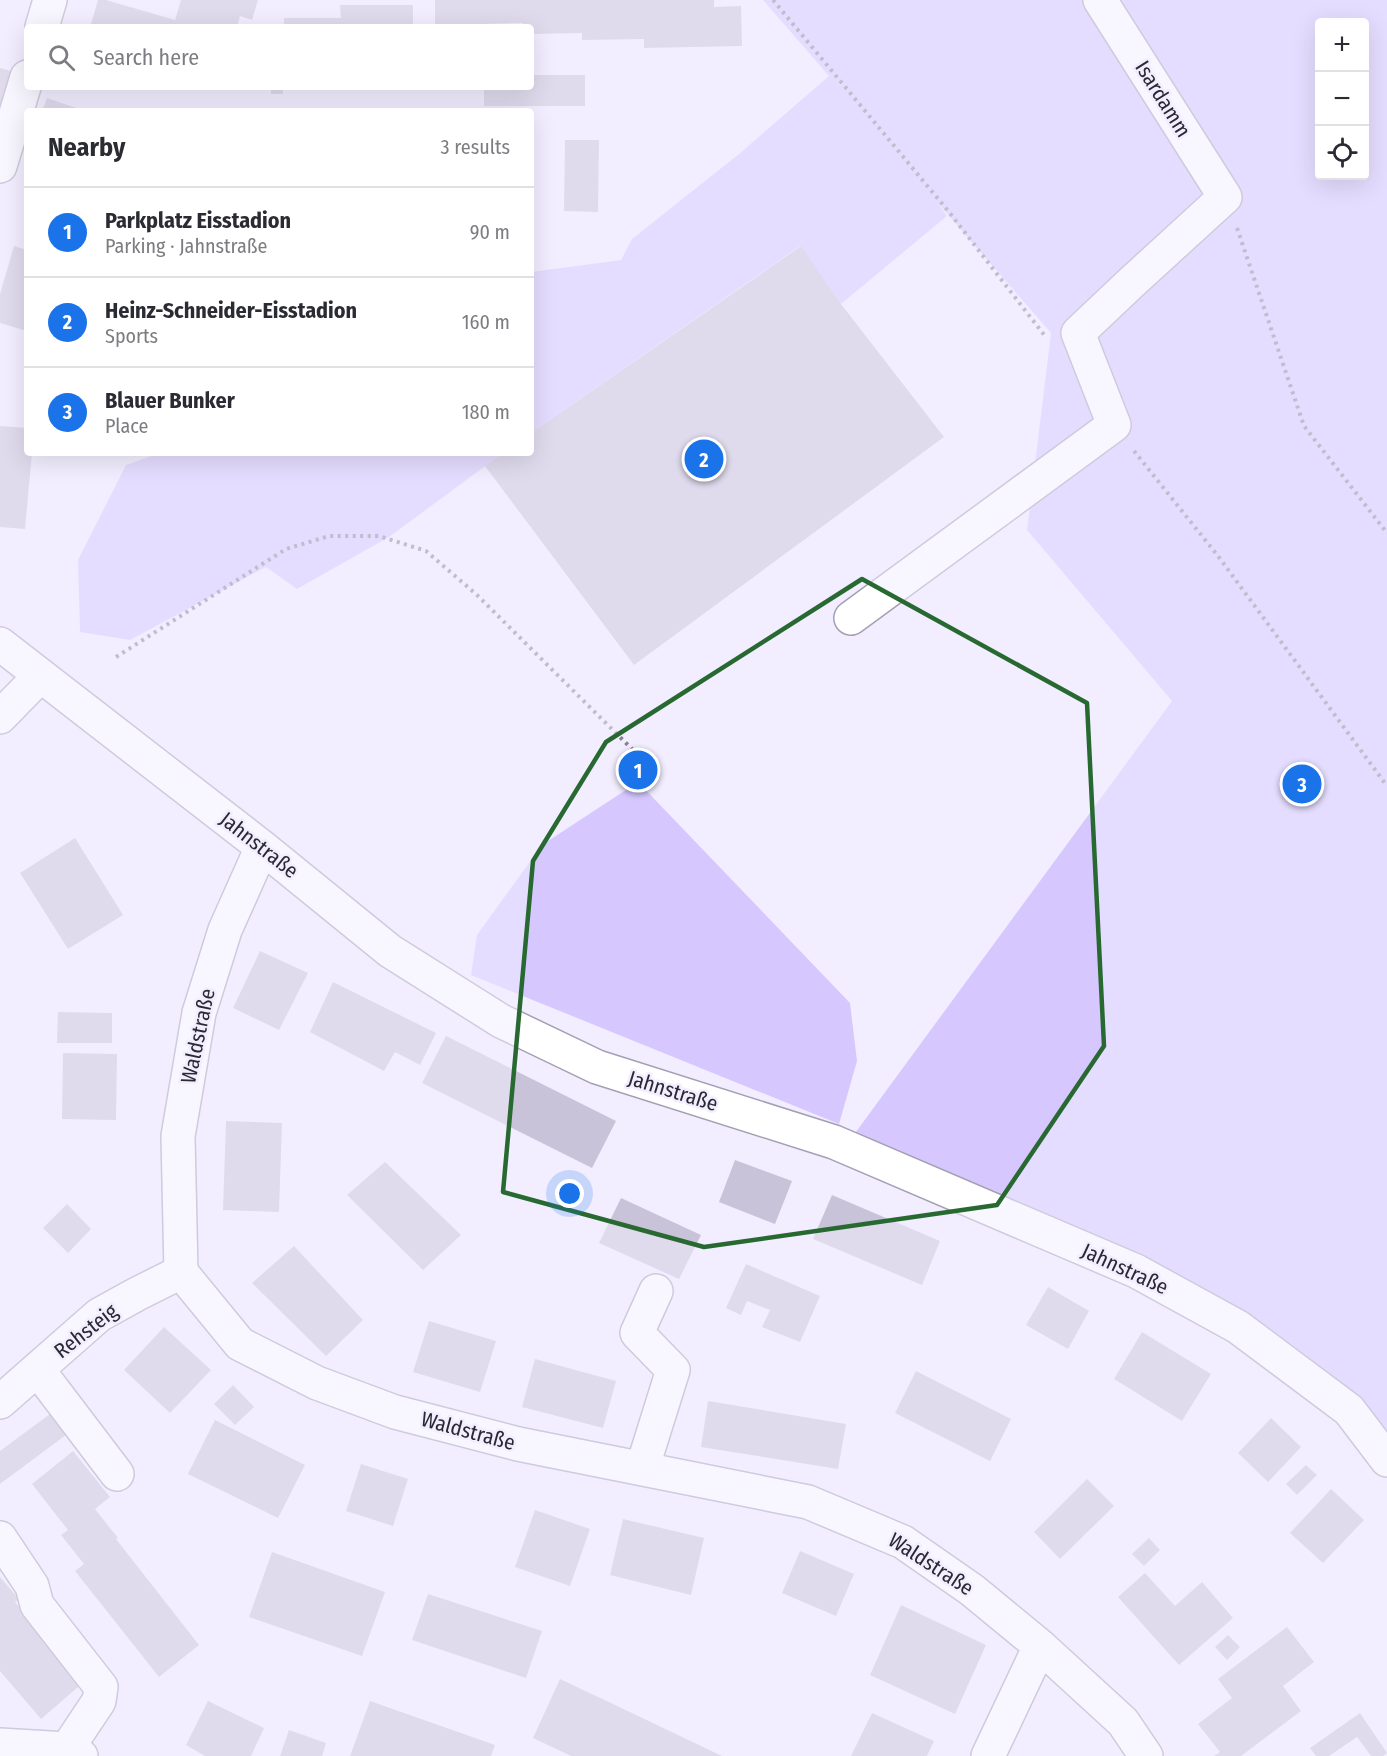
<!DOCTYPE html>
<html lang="en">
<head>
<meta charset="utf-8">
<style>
  :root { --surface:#fff; --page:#f7f7f7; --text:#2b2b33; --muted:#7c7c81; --line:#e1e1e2; --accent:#1a73e8 }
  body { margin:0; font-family:"Fira Sans Condensed",sans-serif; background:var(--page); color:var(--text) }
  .controls { position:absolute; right:18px; top:18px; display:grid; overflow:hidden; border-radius:6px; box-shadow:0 6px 24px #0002 }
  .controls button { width:54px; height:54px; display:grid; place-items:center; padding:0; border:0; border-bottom:2px solid var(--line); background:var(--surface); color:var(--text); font:30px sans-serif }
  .you { position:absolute; left:570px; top:1194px; width:21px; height:21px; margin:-15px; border:4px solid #fff; border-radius:50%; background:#1a73e8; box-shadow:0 0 0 9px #1a73e833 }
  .badge { display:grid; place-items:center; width:39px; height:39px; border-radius:50%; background:var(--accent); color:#fff; font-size:20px; font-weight:700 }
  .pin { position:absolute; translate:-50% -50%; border:3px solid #fff; box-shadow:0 2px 6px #0006 }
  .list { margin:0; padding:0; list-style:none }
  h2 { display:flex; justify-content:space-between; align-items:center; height:78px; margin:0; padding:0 24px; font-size:26px }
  h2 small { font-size:20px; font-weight:400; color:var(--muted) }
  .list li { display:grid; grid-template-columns:39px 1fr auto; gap:18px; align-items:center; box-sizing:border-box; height:90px; padding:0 24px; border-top:2px solid var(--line) }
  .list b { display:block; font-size:22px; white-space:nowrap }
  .list p { margin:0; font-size:20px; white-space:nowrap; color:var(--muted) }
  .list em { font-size:20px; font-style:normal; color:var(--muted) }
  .icon { flex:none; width:33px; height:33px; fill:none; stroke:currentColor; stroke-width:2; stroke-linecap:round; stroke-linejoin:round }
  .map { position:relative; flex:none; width:1387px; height:1756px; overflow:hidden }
  .search { position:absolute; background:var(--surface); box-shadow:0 6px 24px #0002; left:24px; top:24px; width:510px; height:66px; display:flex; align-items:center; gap:15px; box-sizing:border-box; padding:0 21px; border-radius:6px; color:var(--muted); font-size:22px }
  .panel { position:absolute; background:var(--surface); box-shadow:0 6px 24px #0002; left:24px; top:108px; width:510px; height:348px; border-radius:6px }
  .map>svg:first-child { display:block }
  .green { fill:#d6c8ff; fill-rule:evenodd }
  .building { fill:#c8c3d8 }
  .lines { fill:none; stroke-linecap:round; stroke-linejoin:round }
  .minor-casing { stroke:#a49fb3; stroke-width:36 }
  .path { stroke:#85828e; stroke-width:4; stroke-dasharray:3 4.5; stroke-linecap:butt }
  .minor { stroke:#fff; stroke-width:33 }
  .marked { fill:none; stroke:#286932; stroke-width:4.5; stroke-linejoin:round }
  .labels { text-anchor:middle; stroke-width:5; stroke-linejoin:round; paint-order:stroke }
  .street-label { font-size:21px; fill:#2a2830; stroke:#f2eeff }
</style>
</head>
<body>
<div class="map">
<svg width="1387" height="1756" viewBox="0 0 1387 1756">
  <rect width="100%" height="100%" fill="#f2eeff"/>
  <path class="green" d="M763 0H1387V1439L1358 1402 850 1140 1172 701 1027 530 1051 333 937 202 947 216 841 304 800 246 531 433V272L621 260 632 239 739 154 829 76ZM1320 22H1364V176H1320Z
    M160 453H503L389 537 297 589 266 567 130 640 80 632 78 560 126 465Z
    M638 782 850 1003 857 1061 839 1124 471 975 477 935 542 845Z"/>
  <path class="building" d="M98 0H106L175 20 181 0H258L252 20 240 16 237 27H150L141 24 140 27H90Z
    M435 0H714V7L741 6 742 46 644 48V39L582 40V33L531 34V27H523V23L435 25Z
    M340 5H413V27H284V18H341Z
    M0 68 21 74 0 129Z
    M531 75H585V106H484V87H531Z
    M271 87H283V94H271Z
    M47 98 85 111H42Z
    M565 140H599L598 212 564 211Z
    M14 246 27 250 24 264 27 265V331L0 323V294Z
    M801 246 841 304 944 437 634 665 485 466 503 453H531V433Z
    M0 426 27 428V453H32L25 529 0 527Z
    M75 838 123 915 68 949 20 873Z
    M260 951 308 973 279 1030 233 1008Z
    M333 982 436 1033 420 1065 395 1052 384 1071 310 1032Z
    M58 1012 112 1013V1043H57Z
    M446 1036 616 1121 592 1168 422 1083Z
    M63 1053 117 1054 116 1120 62 1119Z
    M226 1121 282 1123 279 1212 223 1210Z
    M735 1160 792 1181 775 1224 719 1202Z
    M385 1162 461 1235 423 1270 347 1195Z
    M832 1195 940 1241 922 1285 813 1239Z
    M621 1198 701 1235 679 1279 599 1243Z
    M67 1204 91 1229 68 1253 43 1228Z
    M294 1246 363 1320 326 1356 252 1283Z
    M746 1264 820 1296 800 1342 762 1327 770 1310 747 1301 741 1315 726 1308Z
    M1048 1287 1089 1311 1068 1349 1026 1325Z
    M429 1321 496 1341 480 1392 413 1372Z
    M164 1327 211 1370 170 1413 124 1370Z
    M1142 1332 1211 1374 1182 1421 1114 1379Z
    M535 1359 616 1381 603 1428 522 1407Z
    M916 1371 1011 1419 990 1461 895 1413Z
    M233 1385 254 1407 235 1425 214 1404Z
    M708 1401 846 1424 838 1469 701 1447Z
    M54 1411 70 1432 0 1484V1451Z
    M1271 1418 1301 1447 1268 1482 1238 1453Z
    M215 1420 305 1465 278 1518 188 1474Z
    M73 1451 110 1497 95 1509 118 1538 116 1539 199 1645 159 1677 75 1571 84 1564 61 1535 68 1530 32 1484Z
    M361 1464 408 1479 393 1526 346 1511Z
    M1306 1465 1317 1475 1297 1495 1286 1484Z
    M1087 1479 1114 1506 1060 1559 1034 1532Z
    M1331 1489 1364 1520 1323 1563 1290 1533Z
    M535 1510 590 1529 570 1586 515 1567Z
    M623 1519 704 1538 691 1595 610 1575Z
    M1149 1538 1160 1550 1144 1566 1132 1554Z
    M800 1551 854 1574 836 1616 782 1593Z
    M272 1552 385 1592 362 1656 249 1617Z
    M1145 1573 1175 1606 1202 1582 1233 1618 1179 1665 1118 1597Z
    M0 1577 19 1599 15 1602 84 1682 41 1719 0 1671Z
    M428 1594 542 1631 526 1678 412 1640Z
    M901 1605 986 1645 955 1714 870 1675Z
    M1287 1627 1314 1662 1283 1686 1301 1711 1241 1756H1214L1220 1752 1198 1724 1232 1698 1218 1679Z
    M1228 1635 1240 1647 1227 1660 1215 1647Z
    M560 1679 613 1704 722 1756H571L533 1738Z
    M208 1701 264 1728 251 1756H205L186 1745Z
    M370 1701 495 1745 491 1756H350Z
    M872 1713 934 1741 927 1756H851Z
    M1360 1713 1387 1753 1383 1756H1371L1357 1737 1329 1756H1316L1310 1748Z
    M289 1730 326 1743 322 1756H280Z"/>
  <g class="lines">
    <g class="minor-casing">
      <path id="minor" d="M42 27 50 0
        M0 166 27 77
        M851 618 1114 425 1078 333 1132 282 1225 197 1100 0
        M0 644 262 847 390 951 501 1021 597 1067 834 1142 1136 1271 1238 1327 1349 1410 1387 1460
        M0 717 40 676
        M262 847 225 930 199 1013 178 1136 181 1272 240 1344 317 1383 395 1412 518 1444 808 1502 903 1542 972 1590 1040 1646 1123 1722 1146 1756
        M38 1370 117 1474
        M0 1402 99 1315 137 1294 181 1272
        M642 1469 673 1370 637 1333 656 1291
        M0 1538 32 1586 37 1605 101 1687 99 1701 67 1749
        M0 1745 67 1749 81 1756
        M988 1756 1040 1646"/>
    </g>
    <path class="path" d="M773 0 949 212 1045 336
      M1237 228 1304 426 1387 533
      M1134 451 1218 556 1387 786
      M116 657 286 549 329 536H379L426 551 476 594 642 759"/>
    <use href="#minor" class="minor"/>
  </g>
  <path d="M0 0H1387V1756H0ZM862 579 1087 703 1104 1046 997 1205 704 1247 503 1192 533 861 606 742Z" fill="#f2eeff" fill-opacity=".55" fill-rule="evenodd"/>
  <path class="marked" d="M862 579 1087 703 1104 1046 997 1205 704 1247 503 1192 533 861 606 742Z"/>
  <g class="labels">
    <g class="street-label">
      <text transform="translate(1163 99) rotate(58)" y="7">Isardamm</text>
      <text transform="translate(259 845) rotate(38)" y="7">Jahnstraße</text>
      <text transform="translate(198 1036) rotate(-78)" y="7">Waldstraße</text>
      <text transform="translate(673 1091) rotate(17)" y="7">Jahnstraße</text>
      <text transform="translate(1125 1269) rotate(25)" y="7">Jahnstraße</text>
      <text transform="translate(86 1331) rotate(-38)" y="7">Rehsteig</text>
      <text transform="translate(468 1431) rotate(15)" y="7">Waldstraße</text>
      <text transform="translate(931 1564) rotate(33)" y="7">Waldstraße</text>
    </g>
  </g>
</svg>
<div class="controls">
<button>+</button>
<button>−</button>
<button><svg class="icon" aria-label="locate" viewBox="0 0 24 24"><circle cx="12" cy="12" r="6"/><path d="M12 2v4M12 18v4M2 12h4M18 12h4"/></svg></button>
</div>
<div class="you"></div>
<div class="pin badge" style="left:638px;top:770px">1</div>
<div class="pin badge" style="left:704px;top:459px">2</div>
<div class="pin badge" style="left:1302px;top:784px">3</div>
<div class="search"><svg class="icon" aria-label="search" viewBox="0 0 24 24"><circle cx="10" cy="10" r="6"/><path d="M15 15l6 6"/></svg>Search here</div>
<section class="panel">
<h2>Nearby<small>3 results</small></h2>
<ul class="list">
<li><span class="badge">1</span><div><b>Parkplatz Eisstadion</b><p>Parking · Jahnstraße</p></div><em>90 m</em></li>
<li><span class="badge">2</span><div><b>Heinz-Schneider-Eisstadion</b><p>Sports</p></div><em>160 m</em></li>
<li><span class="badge">3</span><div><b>Blauer Bunker</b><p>Place</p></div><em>180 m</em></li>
</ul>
</section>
</div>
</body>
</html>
